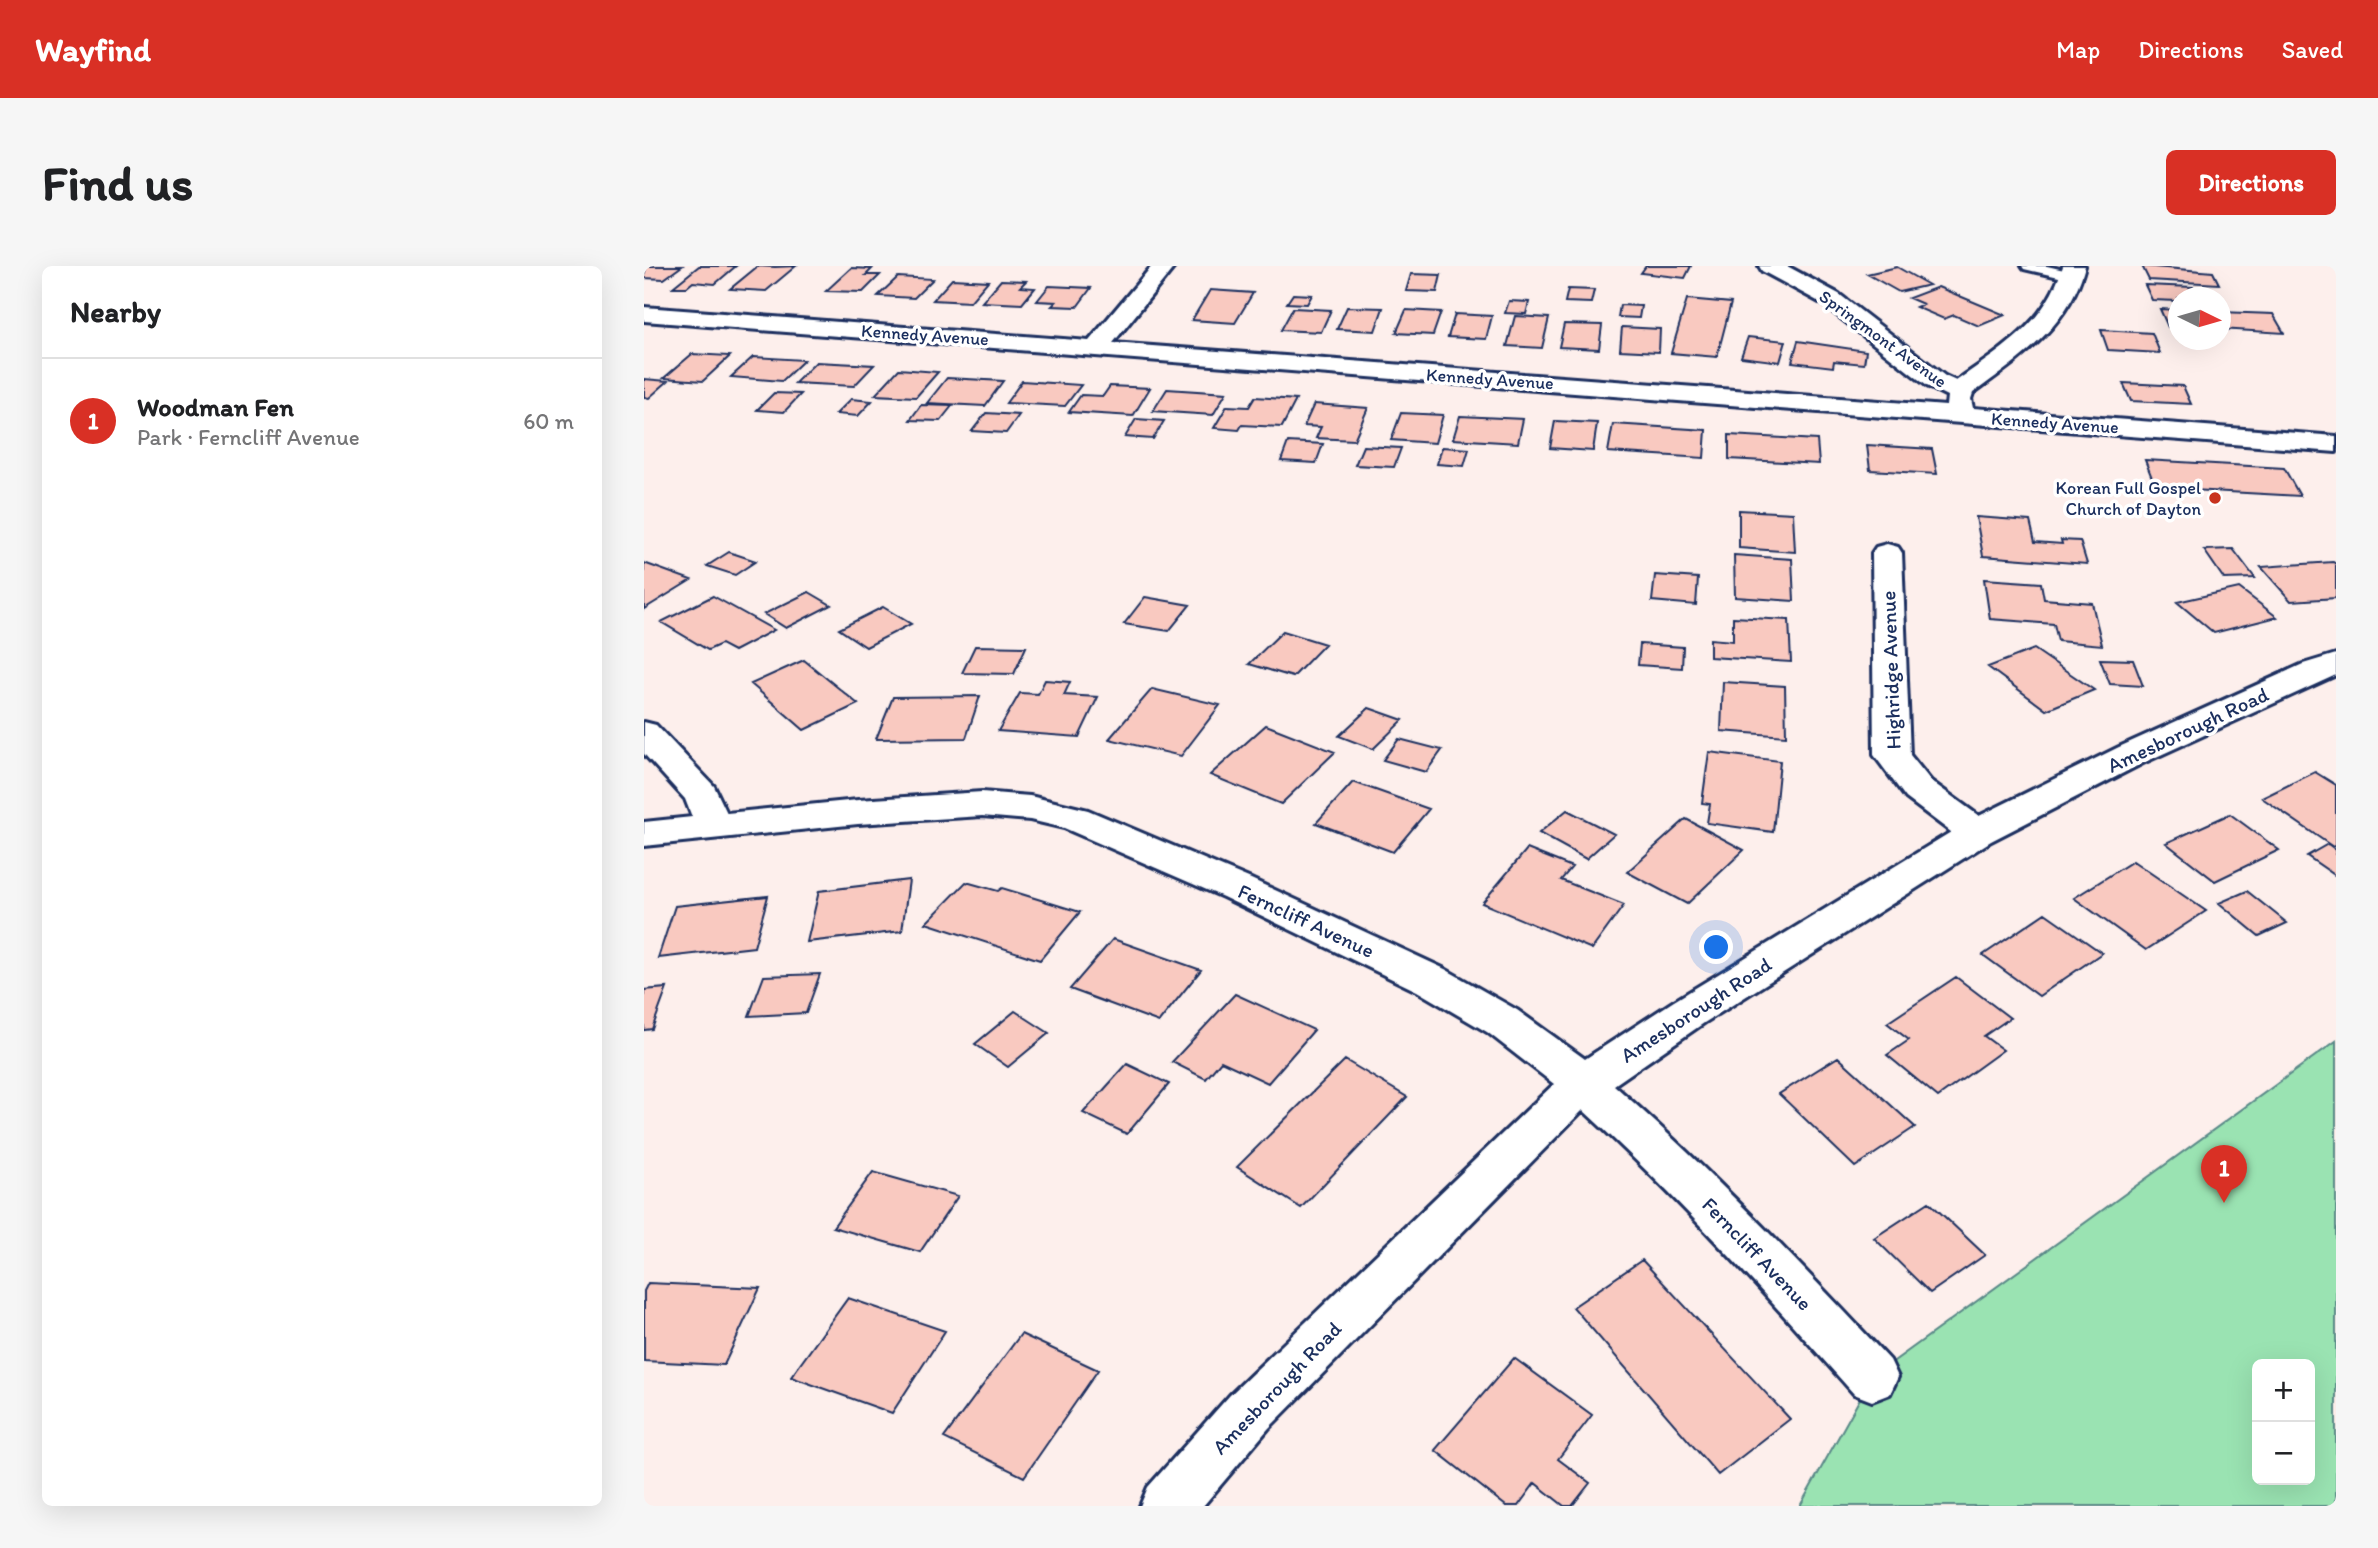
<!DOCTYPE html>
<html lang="en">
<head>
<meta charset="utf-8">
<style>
  :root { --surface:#fff; --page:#f6f6f6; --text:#202124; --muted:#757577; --line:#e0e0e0; --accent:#d93025 }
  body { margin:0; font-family:Itim,sans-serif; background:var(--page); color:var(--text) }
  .controls { position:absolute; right:21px; bottom:21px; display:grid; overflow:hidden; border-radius:10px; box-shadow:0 7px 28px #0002 }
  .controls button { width:63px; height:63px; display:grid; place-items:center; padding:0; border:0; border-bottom:2px solid var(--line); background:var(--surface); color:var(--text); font:35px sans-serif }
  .compass { position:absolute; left:1524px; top:21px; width:63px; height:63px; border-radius:50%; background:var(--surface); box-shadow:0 7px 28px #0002; rotate:95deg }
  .you { position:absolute; left:1073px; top:682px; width:24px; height:24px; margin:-18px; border:5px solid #fff; border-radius:50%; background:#1a73e8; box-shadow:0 0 0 10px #1a73e833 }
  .badge { display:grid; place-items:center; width:46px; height:46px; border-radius:50%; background:var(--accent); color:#fff; font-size:23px; font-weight:700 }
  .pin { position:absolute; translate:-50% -58px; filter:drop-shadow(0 2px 4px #0008) }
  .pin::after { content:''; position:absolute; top:37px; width:24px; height:21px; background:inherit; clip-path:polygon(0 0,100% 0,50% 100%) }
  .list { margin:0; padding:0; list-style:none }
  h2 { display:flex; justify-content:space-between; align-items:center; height:91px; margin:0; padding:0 28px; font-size:30px }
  h2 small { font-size:23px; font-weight:400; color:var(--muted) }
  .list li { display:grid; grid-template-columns:46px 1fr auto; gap:21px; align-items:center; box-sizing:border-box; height:126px; padding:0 28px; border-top:2px solid var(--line) }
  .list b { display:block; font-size:26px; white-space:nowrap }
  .list p { margin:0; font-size:23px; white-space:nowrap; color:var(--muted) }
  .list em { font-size:23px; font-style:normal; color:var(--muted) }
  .map { position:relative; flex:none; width:1692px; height:1240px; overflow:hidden; border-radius:10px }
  header { display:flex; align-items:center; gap:42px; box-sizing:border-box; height:98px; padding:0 35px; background:var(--accent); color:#fff }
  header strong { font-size:33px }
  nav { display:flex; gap:38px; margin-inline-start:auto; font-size:24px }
  .intro { display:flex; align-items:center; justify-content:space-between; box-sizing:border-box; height:168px; padding:0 42px }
  h1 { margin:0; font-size:49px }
  .button { padding:18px 32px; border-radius:10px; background:var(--accent); color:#fff; font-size:24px; font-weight:700 }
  main { display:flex; gap:42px; padding:0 42px }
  aside { flex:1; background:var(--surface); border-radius:10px; box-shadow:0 7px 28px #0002 }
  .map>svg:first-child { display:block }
  .green { fill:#9ae3b2; stroke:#5a8988; stroke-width:2; fill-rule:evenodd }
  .building { fill:#f9c9c0; stroke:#1b2f5e; stroke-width:2 }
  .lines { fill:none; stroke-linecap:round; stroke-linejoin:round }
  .service-casing { stroke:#1b2f5e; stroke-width:6 }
  .minor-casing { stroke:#1b2f5e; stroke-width:6 }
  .service { fill:#fff; fill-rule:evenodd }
  .minor { fill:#fff; fill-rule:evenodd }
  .poi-dot { fill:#c8321e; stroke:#fff; stroke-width:2.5 }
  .labels { text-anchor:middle; stroke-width:7; stroke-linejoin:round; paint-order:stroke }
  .far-street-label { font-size:18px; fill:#1b2f5e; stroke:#fff }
  .far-poi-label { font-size:18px; fill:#1b2f5e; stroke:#fff; text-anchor:end }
  .street-label { font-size:21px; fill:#1b2f5e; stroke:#fff }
</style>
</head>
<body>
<header>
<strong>Wayfind</strong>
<nav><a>Map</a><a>Directions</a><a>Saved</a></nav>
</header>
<div class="intro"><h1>Find us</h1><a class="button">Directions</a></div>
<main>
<aside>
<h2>Nearby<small></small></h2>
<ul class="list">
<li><span class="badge">1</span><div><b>Woodman Fen</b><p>Park · Ferncliff Avenue</p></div><em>60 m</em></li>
</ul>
</aside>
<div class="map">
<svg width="1692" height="1240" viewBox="0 0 1692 1240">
  <rect width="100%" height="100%" fill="#fdefec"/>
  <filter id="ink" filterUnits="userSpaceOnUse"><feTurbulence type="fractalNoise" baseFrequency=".0143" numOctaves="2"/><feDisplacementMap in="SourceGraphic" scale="14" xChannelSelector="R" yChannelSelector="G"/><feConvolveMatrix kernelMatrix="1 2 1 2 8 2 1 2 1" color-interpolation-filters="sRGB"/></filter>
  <g filter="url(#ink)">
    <path class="green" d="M1692 775V1240H1156L1228 1111ZM1613 1098H1666V1214H1613Z"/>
    <path class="building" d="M2 0H38L20 13 0 12Z
      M55 0H92L71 18 49 16 43 21H29Z
      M114 0 131 1 152 0 122 25 86 23Z
      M1002 0H1047L1041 12 997 7Z
      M1498 0 1569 6 1575 18 1505 14Z
      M1253 1 1285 19 1255 26 1223 8Z
      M207 2 228 3 222 9H236L219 26 182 25Z
      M767 8 797 9 793 26 762 25Z
      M254 11 289 13 270 32 234 30Z
      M308 13 344 15 326 36 289 34Z
      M357 14 382 15 376 21 391 22 378 38 338 36Z
      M1501 19 1549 21 1555 32H1534V35L1508 34Z
      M405 20 447 22 433 41 408 40 412 36 393 35Z
      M1294 21 1361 49 1335 60 1310 49 1300 53 1272 41 1279 38 1265 32Z
      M924 23 950 24 947 37 921 36Z
      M566 24 609 27 591 57 548 54Z
      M649 28 668 29 663 38 643 37Z
      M1043 33 1087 37 1073 91 1027 87Z
      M865 35 885 36 882 48 861 47Z
      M976 39 997 40 995 52 974 51Z
      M703 41 739 42 731 65 693 63Z
      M649 42 687 44 677 66 637 64Z
      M1516 43 1534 44V61H1524Z
      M762 44 797 46 789 69 752 67Z
      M1576 46 1629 48 1640 67 1576 63Z
      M811 48 848 50 842 73 804 71Z
      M871 50 905 52 898 82 863 80Z
      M920 58 958 59 955 83 915 81Z
      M978 61 1016 63 1015 86 976 84Z
      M1457 64 1508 67 1516 87 1464 84Z
      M1104 71 1142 75 1136 96 1097 91Z
      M1154 75 1222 85 1220 98 1190 95 1189 101 1148 96Z
      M48 88 86 90 59 115 20 112Z
      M109 91 160 94 138 115 87 111Z
      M172 96 230 99 210 120 151 117Z
      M255 103 294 106 272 131 231 129Z
      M303 112 359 115 341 140 283 137Z
      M0 113 24 115 5 132 0 131Z
      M378 115 437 119 421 140 362 137Z
      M1479 117 1539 120 1547 138 1487 135Z
      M466 120 506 122 489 150 425 146 437 129 459 130Z
      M523 123 582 127 569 149 509 145Z
      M130 127 157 128 140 146 113 144Z
      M611 131 652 134 638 161 598 159 595 164 570 162 583 140 605 141Z
      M207 133 228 135 214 150 192 148Z
      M670 138 724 142 710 174 672 172 677 161 660 160Z
      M277 139 308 140 296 155 266 154Z
      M342 147 375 149 362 167 328 165Z
      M757 147 799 149 791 177 747 174Z
      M816 150 879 153 874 177 809 173Z
      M492 153 520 155 509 173 481 171Z
      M911 155 953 157 949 185 906 182Z
      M969 158 1062 164 1060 192 964 186Z
      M1085 169 1173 174 1175 198 1085 193Z
      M644 176 679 178 672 197 637 195Z
      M1223 179 1288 183 1293 208 1226 204Z
      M719 180 757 182 750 201 711 199Z
      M798 181 825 183 820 200 793 198Z
      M1501 194 1640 202 1656 230 1512 222Z
      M1095 244 1149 247 1151 286 1095 282Z
      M1332 251 1386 255 1391 276 1418 278 1417 274 1436 275 1443 298 1339 290Z
      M1589 283 1611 312 1580 313 1560 284Z
      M85 286 112 295 91 309 63 300Z
      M1090 289 1148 293 1150 335 1091 331Z
      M1689 296 1692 298V332L1647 335 1617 301Z
      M0 297 47 314 0 343Z
      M1011 309 1054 312 1052 339 1008 335Z
      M1340 313 1397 317 1400 333 1448 337 1458 379 1414 375 1410 358 1346 353Z
      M1595 322 1633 351 1570 367 1533 336Z
      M165 326 187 339 142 362 120 348Z
      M69 330 130 364 90 385 77 378 64 384 17 356Z
      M501 331 546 339 525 365 480 358Z
      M239 341 267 358 222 381 195 363Z
      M1089 351 1145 354 1147 396 1066 391V373L1089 375Z
      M639 365 681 378 649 411 605 398Z
      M996 378 1039 381 1038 402 994 399Z
      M331 380 382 381 370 408 318 407Z
      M1390 383 1450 424 1402 444 1344 401Z
      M1456 393 1489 394 1499 420 1466 418Z
      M160 394 214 438 160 464 107 418Z
      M401 414 426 416 420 429 454 431 435 471 354 465 376 427 394 428Z
      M1079 416 1141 420 1142 470 1077 465Z
      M508 423 576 439 537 490 465 473Z
      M336 430 322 472 232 473 249 431Z
      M725 442 759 454 729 483 695 470Z
      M622 459 691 486 637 538 566 509Z
      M755 473 798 484 782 506 739 494Z
      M1065 486 1136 495 1129 566 1063 557 1066 538 1058 537Z
      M1671 506 1692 519V580L1689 581 1618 532Z
      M709 516 785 543 749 586 672 557Z
      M923 544 970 568 942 593 895 567Z
      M1586 548 1635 584 1571 615 1522 577Z
      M1042 553 1100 584 1043 638 983 606Z
      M1684 578 1692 584V610L1663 590Z
      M883 583 928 601 917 614 980 639 948 683 838 637Z
      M1489 595 1562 645 1502 684 1430 632Z
      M265 614 258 665 163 676 175 625Z
      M322 616 354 625 358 622 436 646 396 694 282 657Z
      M1603 625 1643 657 1615 670 1575 637Z
      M124 630 110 681 14 692 31 640Z
      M1401 647 1458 687 1395 730 1339 689Z
      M469 673 557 704 515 756 426 723Z
      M176 708 162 747 105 750 120 710Z
      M1312 711 1366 752 1340 770 1359 784 1294 831 1243 789 1265 774 1243 757Z
      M23 722 8 763 0 764V724Z
      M591 728 670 764 624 817 577 795 562 813 528 796Z
      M371 745 405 767 364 801 331 778Z
      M1194 791 1271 861 1211 901 1135 828Z
      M701 794 763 831 657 942 593 901Z
      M483 798 525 818 483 868 439 847Z
      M229 906 314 930 276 986 189 961Z
      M1285 936 1341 989 1286 1027 1230 972Z
      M998 994 1146 1153 1074 1209 929 1041Z
      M4 1017 116 1022 80 1099 0 1095V1025Z
      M204 1032 301 1065 248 1147 147 1111Z
      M377 1068 454 1104 380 1211 300 1172Z
      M870 1092 948 1149 914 1193 946 1217 928 1240H920L891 1217 874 1240H862L791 1184Z"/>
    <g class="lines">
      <g class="service-casing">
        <path id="service" d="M1378 0H1403L1433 7 1435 10 1428 14 1380 3Z"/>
      </g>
      <g class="minor-casing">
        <path id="minor" d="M508 0H531L469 77 1302 140 1303 130 1283 120 1179 38 1118 5 1115 0H1143L1195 28 1301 110 1312 115C1359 82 1402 57 1419 0H1441C1425 60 1377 92 1329 127L1327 133 1329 142 1692 170V186L0 55V41L445 75Z
          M1243 278 1254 281 1258 287 1266 489 1287 515 1335 550 1475 481 1659 398 1692 388V409L1499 497 1347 575 1060 757 970 819C1068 905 1157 999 1246 1094L1254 1111 1246 1128 1228 1135 1210 1128C1123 1030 1036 933 939 844L624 1163 559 1240H496L504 1221 586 1129 910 818 843 766 773 725 579 631 420 562 386 554 338 550 214 558 0 580V556L48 551 41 533 0 488V456L12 459 70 520 83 547 214 534 338 526 386 530 444 544 607 613 801 703 873 744 941 793 1030 735 1307 566 1262 532 1230 489 1228 287 1232 281Z"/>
      </g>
      <use href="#service" class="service"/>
      <use href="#minor" class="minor"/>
    </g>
  </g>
  <circle class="poi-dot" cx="1571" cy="232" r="7"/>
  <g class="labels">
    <g class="far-street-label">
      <text transform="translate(281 69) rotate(4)" y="6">Kennedy Avenue</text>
      <text transform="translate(1239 73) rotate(36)" y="6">Springmont Avenue</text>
      <text transform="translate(846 113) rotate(4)" y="6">Kennedy Avenue</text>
      <text transform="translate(1411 157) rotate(4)" y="6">Kennedy Avenue</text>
    </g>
    <g class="far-poi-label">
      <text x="1557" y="228">Korean Full Gospel<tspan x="1557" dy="21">Church of Dayton</tspan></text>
    </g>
    <g class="street-label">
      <text transform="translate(1247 404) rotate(-92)" y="7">Highridge Avenue</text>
      <text transform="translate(1544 464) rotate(-25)" y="7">Amesborough Road</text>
      <text transform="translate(662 655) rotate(25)" y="7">Ferncliff Avenue</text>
      <text transform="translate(1052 744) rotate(-33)" y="7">Amesborough Road</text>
      <text transform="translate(1113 988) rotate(46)" y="7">Ferncliff Avenue</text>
      <text transform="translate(633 1122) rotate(-46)" y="7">Amesborough Road</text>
    </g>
  </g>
</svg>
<div class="controls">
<button>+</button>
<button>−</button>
</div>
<svg class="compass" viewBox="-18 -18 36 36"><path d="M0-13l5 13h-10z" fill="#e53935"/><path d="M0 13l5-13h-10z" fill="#757577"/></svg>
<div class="you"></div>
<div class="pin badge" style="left:1580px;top:937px">1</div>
</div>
</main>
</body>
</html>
